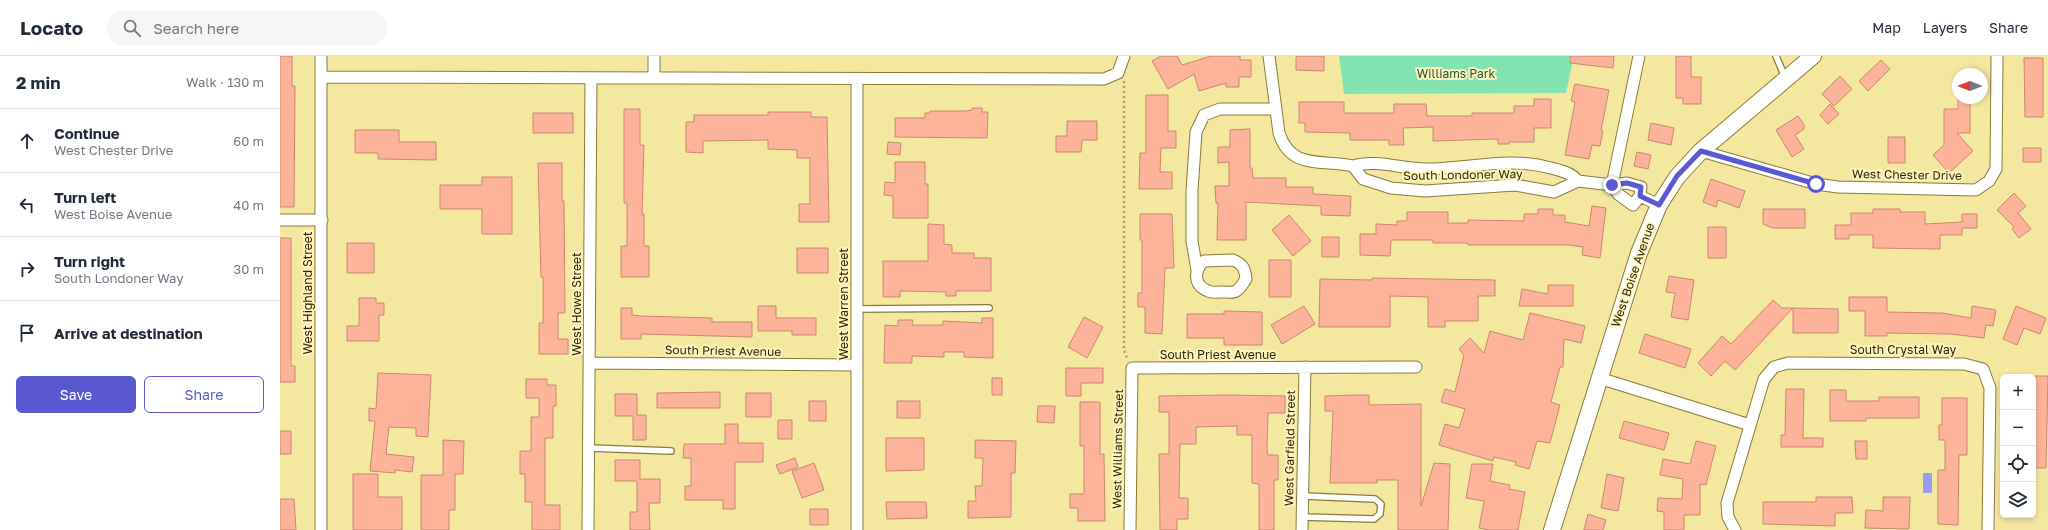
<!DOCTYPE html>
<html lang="en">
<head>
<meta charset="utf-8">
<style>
  :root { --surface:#fff; --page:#f6f6f7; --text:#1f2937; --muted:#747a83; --line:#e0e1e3; --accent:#5b59d1 }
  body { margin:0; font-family:"Golos Text",sans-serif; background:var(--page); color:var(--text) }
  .controls { position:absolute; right:12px; bottom:12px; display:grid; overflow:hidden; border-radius:6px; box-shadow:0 2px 6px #0003 }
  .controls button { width:36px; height:36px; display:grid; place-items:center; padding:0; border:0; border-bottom:1px solid var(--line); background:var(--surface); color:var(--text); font:20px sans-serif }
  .compass { position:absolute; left:1672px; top:12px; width:36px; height:36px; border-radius:50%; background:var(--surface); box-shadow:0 2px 6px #0003; rotate:270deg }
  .stop { position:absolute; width:12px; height:12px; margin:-9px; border:3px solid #5b59d1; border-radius:50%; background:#fff }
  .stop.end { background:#5b59d1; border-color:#fff; box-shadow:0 1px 4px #0008 }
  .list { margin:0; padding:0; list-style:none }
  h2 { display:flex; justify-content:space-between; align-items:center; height:52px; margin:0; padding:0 16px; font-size:17px }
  h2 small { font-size:13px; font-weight:400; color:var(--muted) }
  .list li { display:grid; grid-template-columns:26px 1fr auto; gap:12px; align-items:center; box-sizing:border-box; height:64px; padding:0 16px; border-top:1px solid var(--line) }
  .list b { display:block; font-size:15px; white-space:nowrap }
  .list p { margin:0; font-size:13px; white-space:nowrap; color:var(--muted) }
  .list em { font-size:13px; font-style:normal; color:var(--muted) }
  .actions { display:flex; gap:8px; padding:12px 16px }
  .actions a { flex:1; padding:9px 0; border:1px solid var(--accent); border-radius:6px; text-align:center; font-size:14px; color:var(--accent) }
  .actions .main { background:var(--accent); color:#fff }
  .icon { flex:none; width:22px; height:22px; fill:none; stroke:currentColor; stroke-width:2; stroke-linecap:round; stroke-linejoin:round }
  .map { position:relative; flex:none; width:1768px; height:474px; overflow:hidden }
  header { display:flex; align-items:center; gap:24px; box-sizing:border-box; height:56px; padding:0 20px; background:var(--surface); border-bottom:1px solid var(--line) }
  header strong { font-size:19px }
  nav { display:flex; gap:22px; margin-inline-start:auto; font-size:14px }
  .search { width:280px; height:36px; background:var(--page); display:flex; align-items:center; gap:10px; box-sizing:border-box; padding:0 14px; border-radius:22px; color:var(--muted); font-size:15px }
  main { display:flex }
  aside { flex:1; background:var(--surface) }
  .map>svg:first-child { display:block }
  .green { fill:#82e4b0 }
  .water { fill:#969df2 }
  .building { fill:#fdb49b; stroke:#ca866f }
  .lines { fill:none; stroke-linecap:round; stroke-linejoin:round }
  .lane-casing { stroke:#877a36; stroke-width:8 }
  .street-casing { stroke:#877a36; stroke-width:13 }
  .secondary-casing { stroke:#877a36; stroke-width:18 }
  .path { stroke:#aaa169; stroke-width:2.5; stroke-dasharray:2 3; stroke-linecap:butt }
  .lane { stroke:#fff; stroke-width:5.5 }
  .street { stroke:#fff; stroke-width:11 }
  .secondary { stroke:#fff; stroke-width:16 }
  .route { stroke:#5b59d1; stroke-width:5 }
  .labels { text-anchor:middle; stroke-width:4; stroke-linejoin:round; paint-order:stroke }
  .park-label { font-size:12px; fill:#1c5439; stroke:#fff5bd }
  .street-label { font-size:12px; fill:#2b2608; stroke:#fff5bd }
</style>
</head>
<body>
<header>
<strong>Locato</strong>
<div class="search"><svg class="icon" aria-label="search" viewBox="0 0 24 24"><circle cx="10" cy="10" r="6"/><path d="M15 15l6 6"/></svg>Search here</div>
<nav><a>Map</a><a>Layers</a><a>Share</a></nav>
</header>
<main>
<aside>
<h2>2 min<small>Walk · 130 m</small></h2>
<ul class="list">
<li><svg class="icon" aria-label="ahead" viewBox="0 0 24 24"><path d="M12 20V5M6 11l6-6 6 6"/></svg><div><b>Continue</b><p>West Chester Drive</p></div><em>60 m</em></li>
<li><svg class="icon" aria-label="left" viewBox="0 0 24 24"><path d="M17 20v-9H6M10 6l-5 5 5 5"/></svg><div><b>Turn left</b><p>West Boise Avenue</p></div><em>40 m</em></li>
<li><svg class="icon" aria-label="right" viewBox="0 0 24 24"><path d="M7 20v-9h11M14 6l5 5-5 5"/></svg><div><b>Turn right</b><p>South Londoner Way</p></div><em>30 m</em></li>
<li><svg class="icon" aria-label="arrive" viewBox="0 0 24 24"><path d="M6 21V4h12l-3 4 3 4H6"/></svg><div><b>Arrive at destination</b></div></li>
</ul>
<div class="actions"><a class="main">Save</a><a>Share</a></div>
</aside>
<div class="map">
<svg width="1768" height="474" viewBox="0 0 1768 474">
  <rect width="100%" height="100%" fill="#f4e8a1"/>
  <path class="green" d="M1059 0H1294L1286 37 1064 38Z"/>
  <path class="water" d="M1643 417H1652V437H1643Z"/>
  <path class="building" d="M0 0H12V30H15L14 151H0Z
    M881 0H897L902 9 931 0H960V4H971V21H959V31H946V27L919 35 914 18 888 33 872 5Z
    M1020 0H1044V15L1016 14V1Z
    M1290 0H1334L1333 12 1290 7Z
    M1396 0H1411V21H1421V48H1403V42H1396Z
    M1744 2H1763V61H1745Z
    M1601 4 1610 13 1588 35 1579 25Z
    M1560 20 1572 33 1554 50 1542 38Z
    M1295 28 1329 34 1321 74 1323 75 1320 90 1312 89 1309 103 1285 99 1295 46 1291 45Z
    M866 39H888V75H896V92H881L880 116H892V133H859L860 97H866Z
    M1678 42H1690V77H1677L1693 95 1669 117 1653 99 1664 89V53H1678Z
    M1254 43H1271V72H1254V86H1229V88H1218V83L1153 85V71L1123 72 1124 89H1109V84H1070V77L1025 76V67H1019V46H1064V57H1114V48H1146L1147 60H1192V57H1234V50H1254Z
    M1550 48 1559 58 1548 68 1540 59Z
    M692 52H702V56H708L707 82 615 81V62H645V57H650V55H686L692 54Z
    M344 53H360V89H364L362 158H364V190H369V221H341V190H347V147H344Z
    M488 56H531V61H547L549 166H519V148H530V102H517V94L488 93V84L423 85V97L406 96V66H414V59H488Z
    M253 57H293V77H253Z
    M1518 60 1524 69V73L1515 79 1524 93 1512 101 1496 74Z
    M787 65H817V84H802L801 96H776V80H787Z
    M1371 67 1394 72 1391 89 1368 84Z
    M970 73V112H972L973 122H1006V131H1033V138L1071 140 1070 160 1041 159V150L966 146V184H937L938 147H936L935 130H949V106L938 107V91H950V74Z
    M75 74H119V86H156V104L98 103V97H75Z
    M1608 81H1625V107H1608Z
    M608 86 621 87 620 99 607 98Z
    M1743 92H1761V106H1743Z
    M1357 96 1371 99 1368 113 1354 110Z
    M615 106H645V128H648V162H613V140L604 139 605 126 615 127Z
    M258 107H282V145H284L285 257H278V283H288V298H259V267H263V221H261Z
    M202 121H232V178H202V153H160V129H202Z
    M1431 123 1465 135 1459 152 1438 144 1436 151 1423 146Z
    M1734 137 1746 150 1738 157 1751 173 1739 182 1732 173 1734 171 1717 154Z
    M1312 150 1326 152 1320 202 1302 199 1303 191 1289 189H1188V187H1153V184H1111L1110 200 1080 199V178H1096V168L1117 169V165H1127V156H1168V167H1188V164L1244 165V158H1258V153H1273V159H1285V166L1309 170Z
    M1483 153H1525V172H1493L1483 168Z
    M1593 153H1620V156H1645V168L1682 166V158H1697V172H1682V179H1660V193L1593 192V179H1569V183H1555V169H1571V157H1593Z
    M860 158H892L894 212H885L882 278 865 277V251H858V237H862V184H860Z
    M1009 159 1031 185 1013 200 992 174Z
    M648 168 664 169V188L672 189V197H694V202H711V235H676V240H666V236L620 235V241H603V205H648Z
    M1428 171H1446V202H1428Z
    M1042 181H1059V201H1042Z
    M0 182H11V310H15V326H0Z
    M67 187H94V217H67Z
    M517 192H548V217H517Z
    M989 204H1011V241H989Z
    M1389 220 1414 224 1408 264 1391 261 1395 237 1386 236Z
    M1092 222 1215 224V240H1198V265H1165V271H1148V241L1110 240V271H1039L1040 223 1092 224Z
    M1268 229H1293V250H1239L1242 233 1268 238Z
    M1569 241H1607V256L1662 257 1691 262 1692 250 1716 254 1713 270 1706 269 1704 282 1671 278 1607 277V280H1585V255H1569Z
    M79 242H96V247H104V259H99V285H67V270H79Z
    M1493 244 1502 252H1513L1455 314 1445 305 1431 320 1418 307 1442 280 1451 288Z
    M478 250H496V262H536V279H512V275H478Z
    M1024 250 1035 268 1002 288 991 269Z
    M1736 250 1766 262 1760 278 1744 272 1737 289 1723 283Z
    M341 252H352V259L361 260 432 262V266H472V281L361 278V283H341Z
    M1513 252 1558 253V277H1513Z
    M944 255 982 256V289H944V282H907V258H944Z
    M1250 257 1305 270 1301 287 1284 283 1283 311H1280L1271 346 1280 349 1270 387 1257 385 1249 413 1235 409 1236 406 1214 401 1213 405 1159 389 1165 368 1179 372 1185 353 1161 346 1165 333 1175 336 1184 299 1179 293 1190 282 1204 297 1210 275 1243 284Z
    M804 261 823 271 807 302 788 291Z
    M702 262H713V302L684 301V296H664V301L632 300V307H604L605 269 618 270V264H633L632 269H663V265L702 267Z
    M1365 278 1411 293 1405 312 1359 297Z
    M786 312H823V327H801V340H786Z
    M98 317 151 319 148 381 136 380V372L109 371 106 398 134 401 132 416 115 414V417L90 415 95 365H89V352L96 353Z
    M1753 320H1768L1766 412H1753Z
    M712 322H722V339H712Z
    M246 323H267V329H276V350H273V382H265V449H280V474H252V446H245V418H240V395H251V361H259V342H246Z
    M1506 333H1524L1523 382H1543V391H1501V379H1505Z
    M1550 334H1566V345H1599V341H1639V362H1586V365H1550Z
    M440 336V352H377V337Z
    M466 337H491V361H466Z
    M335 338H357V359H366V384H353V360H335Z
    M947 339 1005 340V357H988L987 394 988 399H998V424H994V474H979V428L972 427V379H957V370L916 371V388H900L899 442H908V463H897V474H880L879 398H889V356H879V340Z
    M1073 339H1089V349L1141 348V450L1154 407 1170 408 1168 474H1118V424H1097V427H1050L1053 355H1045V340Z
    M1662 342H1687V399H1679L1678 469 1658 468V414H1665V384H1659V369H1662Z
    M529 345H546V365H529Z
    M617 345H640V362H617Z
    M800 346H820V398H824L825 465H798V452H790V438H804V390H800Z
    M758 350H775L774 367 757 366Z
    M498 364H512V383H498Z
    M1344 365 1389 377 1384 394 1339 382Z
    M445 368H458V387H483V406H455V453H443V444H405V430H411V402H403L404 388H445Z
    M0 375H11V398H0Z
    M606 382H644V414L606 415Z
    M163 384 184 385 183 418H175V454H169V474H141V419H163Z
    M695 384 736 385 735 417H731V461L688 462V445H696L695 430H702L703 402H695Z
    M1416 385 1436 390 1426 429 1420 428V459H1404V474H1384V456L1377 455 1378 442 1402 443 1403 423 1380 419 1383 403 1410 408Z
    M1575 385H1587V403H1576Z
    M515 402 518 411 500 418 496 409Z
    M335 404H360V423H380V447H369L370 474H350V456H357V425H335Z
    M534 407 544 434 522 442 512 415Z
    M1192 408H1213L1210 425 1230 429 1229 433 1245 436 1238 474H1209L1199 472 1204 445 1186 442Z
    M73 418H98V441H122V474H73Z
    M1327 418 1344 422 1338 455 1321 452Z
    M1536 441H1572L1573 457H1555V470L1483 468V446H1536Z
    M1603 441H1630L1629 473 1585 472 1586 454 1603 455Z
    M0 443H14L16 474H0Z
    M606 446H646L647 462 607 463Z
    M530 453H548V469H530Z
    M1308 458 1326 464 1323 474H1304Z"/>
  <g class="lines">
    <g class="lane-casing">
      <path id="lane" d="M1496 0 1505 21
        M577 253 709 252
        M309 392 391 395
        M1022 461 1094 463 1100 458 1101 448 1095 443 1023 440"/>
    </g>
    <g class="street-casing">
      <path id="street" d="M41 0V474
        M374 0V22
        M989 0 999 77C1011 115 1043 103 1073 110
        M41 21 824 23 838 17 844 0
        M577 23V474
        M1421 95 1536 128 1558 131 1696 134 1709 125 1716 113 1717 0
        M1298 125C1290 116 1282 115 1271 112 1228 100 1190 113 1146 113 1122 113 1096 103 1073 110L1083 123 1111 132 1145 135 1235 129 1274 136 1298 125 1332 129 1359 0
        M1347 127 1361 131 1360 140 1353 149 1338 138 1332 129Z
        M1360 140 1379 149
        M0 164H42
        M953 204C963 208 965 213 966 223 963 227 961 232 956 235 953 237 948 236 944 236 939 236 932 237 928 235 913 229 914 214 924 205Z
        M917 214 912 185V135L916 76 924 59 940 53H996
        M309 307 577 309
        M1319 322 1470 369
        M308 474 311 22
        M850 474 852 312 1136 311
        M1022 474 1025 311
        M1455 474 1448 461 1447 447 1484 323 1494 311 1508 307 1684 308 1703 313 1710 332 1708 474"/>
    </g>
    <g class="secondary-casing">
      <path id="secondary" d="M1272 474 1359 197 1379 149 1397 121 1421 95 1533 0"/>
    </g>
    <path class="path" d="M844 25V294L847 302"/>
    <use href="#lane" class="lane"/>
    <use href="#street" class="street"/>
    <use href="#secondary" class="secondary"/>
  </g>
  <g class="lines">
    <path class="route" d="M1332 129 1347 127 1361 131 1360 140 1379 149 1397 120 1421 95 1536 128"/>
  </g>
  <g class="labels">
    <g class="park-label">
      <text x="1176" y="22">Williams Park</text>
    </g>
    <g class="street-label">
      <text transform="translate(1183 119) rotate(-1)" y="4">South Londoner Way</text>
      <text transform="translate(1627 119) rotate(1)" y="4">West Chester Drive</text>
      <text transform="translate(1353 219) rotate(-71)" y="4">West Boise Avenue</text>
      <text transform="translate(28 237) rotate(-90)" y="4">West Highland Street</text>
      <text transform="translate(297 248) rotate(-90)" y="4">West Howe Street</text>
      <text transform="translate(564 248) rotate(-90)" y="4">West Warren Street</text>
      <text x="1623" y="298">South Crystal Way</text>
      <text transform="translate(443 295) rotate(1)" y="4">South Priest Avenue</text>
      <text x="938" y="303">South Priest Avenue</text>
      <text transform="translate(1010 392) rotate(-89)" y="4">West Garfield Street</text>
      <text transform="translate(838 393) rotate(-89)" y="4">West Williams Street</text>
    </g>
  </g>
</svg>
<div class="controls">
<button>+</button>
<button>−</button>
<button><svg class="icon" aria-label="locate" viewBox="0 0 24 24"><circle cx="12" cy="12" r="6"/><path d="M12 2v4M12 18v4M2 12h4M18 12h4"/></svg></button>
<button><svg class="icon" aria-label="layers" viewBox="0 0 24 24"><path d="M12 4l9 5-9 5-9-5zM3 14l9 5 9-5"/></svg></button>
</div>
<svg class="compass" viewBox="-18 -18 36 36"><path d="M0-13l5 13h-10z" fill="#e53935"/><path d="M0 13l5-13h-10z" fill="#747a83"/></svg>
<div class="stop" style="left:1536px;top:128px"></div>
<div class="stop end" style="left:1332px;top:129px"></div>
</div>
</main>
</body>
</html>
